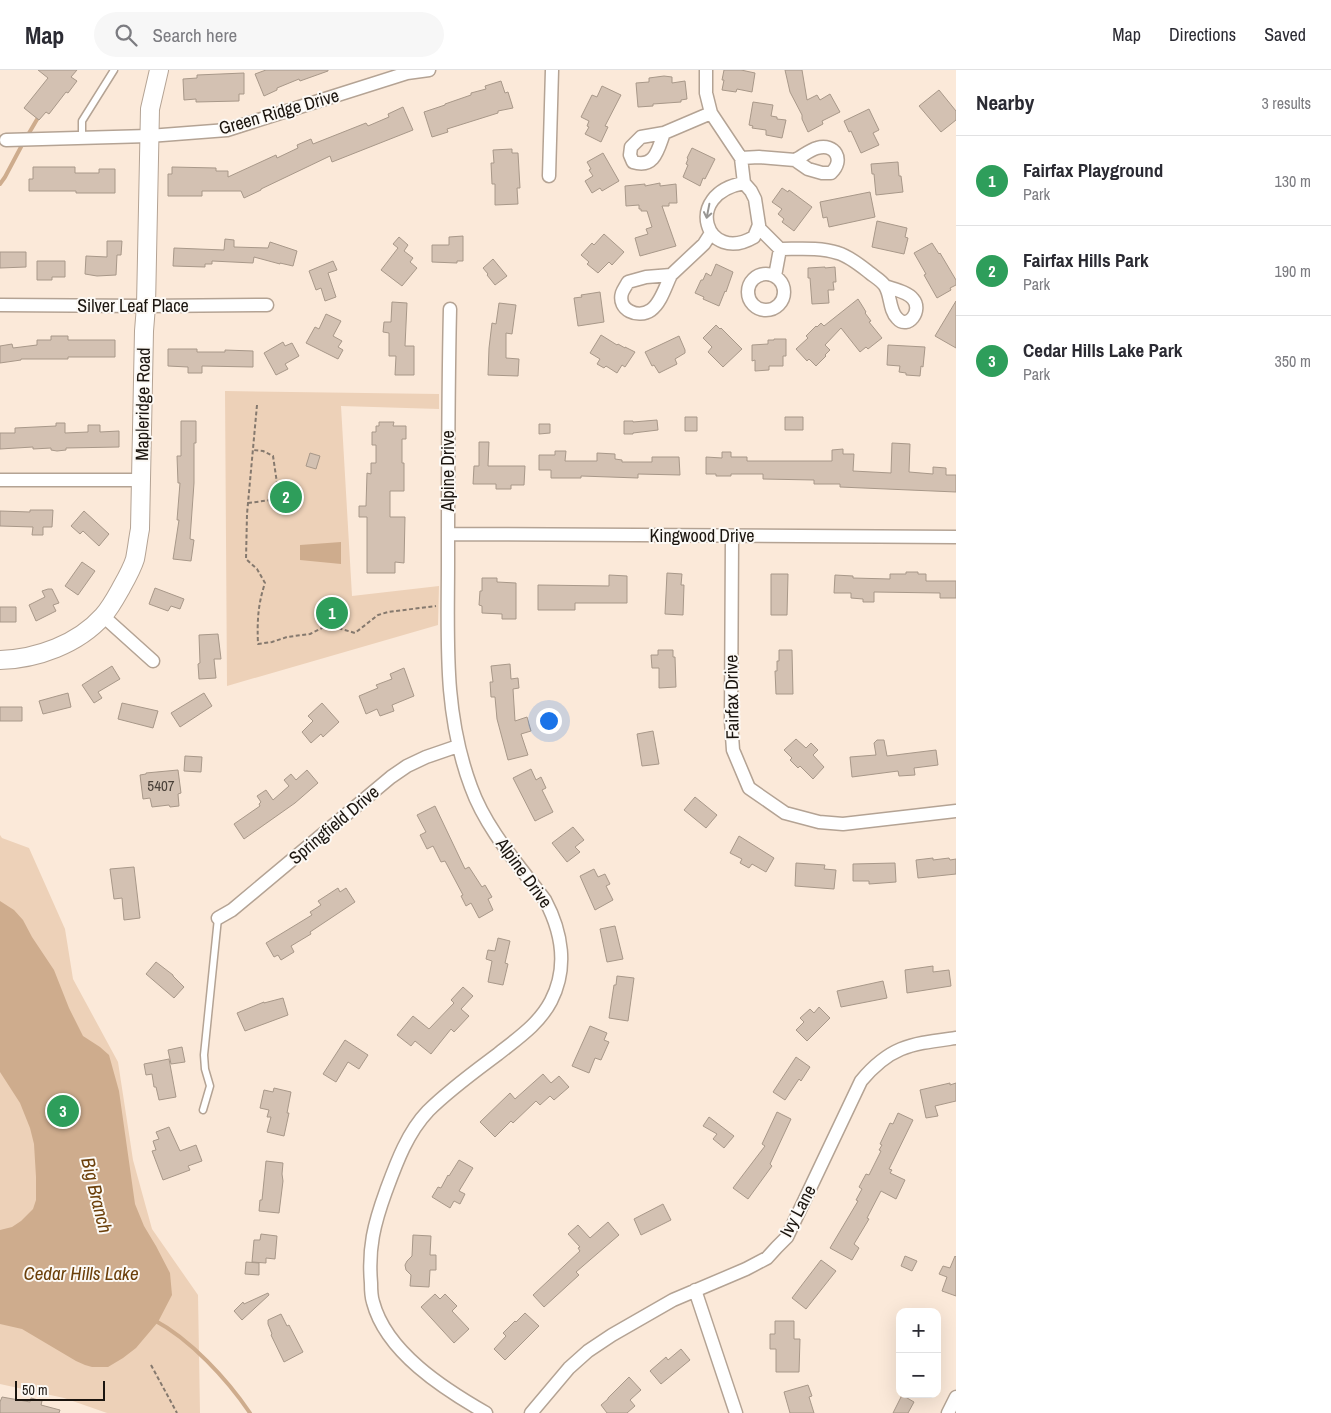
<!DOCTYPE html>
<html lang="en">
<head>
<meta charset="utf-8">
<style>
  :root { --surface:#fff; --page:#f7f7f7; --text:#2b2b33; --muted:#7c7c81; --line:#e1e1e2; --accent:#156194 }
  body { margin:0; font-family:"Archivo Narrow",sans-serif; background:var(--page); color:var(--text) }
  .controls { position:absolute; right:15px; bottom:15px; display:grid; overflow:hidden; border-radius:10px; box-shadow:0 5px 20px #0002 }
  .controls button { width:45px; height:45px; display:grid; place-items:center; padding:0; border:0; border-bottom:1px solid var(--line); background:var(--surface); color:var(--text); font:25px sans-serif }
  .scale { position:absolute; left:15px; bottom:12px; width:90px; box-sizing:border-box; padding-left:5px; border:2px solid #1b150f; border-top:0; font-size:14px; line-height:18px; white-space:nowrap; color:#1b150f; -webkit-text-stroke:4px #fcf9f5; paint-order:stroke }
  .you { position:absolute; left:548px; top:650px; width:18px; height:18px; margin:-12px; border:4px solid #fff; border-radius:50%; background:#1a73e8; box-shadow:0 0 0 8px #1a73e833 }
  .badge { display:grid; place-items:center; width:32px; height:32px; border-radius:50%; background:var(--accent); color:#fff; font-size:16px; font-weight:700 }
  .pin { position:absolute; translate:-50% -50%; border:2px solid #fff; box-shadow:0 1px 5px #0006 }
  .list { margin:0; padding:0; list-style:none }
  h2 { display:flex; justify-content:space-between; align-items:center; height:65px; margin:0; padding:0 20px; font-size:21px }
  h2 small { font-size:16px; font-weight:400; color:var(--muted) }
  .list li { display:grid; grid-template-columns:32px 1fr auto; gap:15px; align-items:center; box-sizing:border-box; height:90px; padding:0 20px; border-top:1px solid var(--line) }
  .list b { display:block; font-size:19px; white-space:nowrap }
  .list p { margin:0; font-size:16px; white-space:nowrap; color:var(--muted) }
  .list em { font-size:16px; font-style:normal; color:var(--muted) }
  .icon { flex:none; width:28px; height:28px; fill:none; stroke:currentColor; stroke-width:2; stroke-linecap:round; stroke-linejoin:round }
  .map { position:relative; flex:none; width:956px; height:1343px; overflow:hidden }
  header { display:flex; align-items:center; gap:30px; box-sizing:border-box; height:70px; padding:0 25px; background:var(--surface); border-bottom:1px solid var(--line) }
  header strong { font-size:24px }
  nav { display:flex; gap:28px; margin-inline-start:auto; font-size:18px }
  .search { width:350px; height:45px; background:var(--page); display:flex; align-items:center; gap:12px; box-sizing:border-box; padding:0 18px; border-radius:28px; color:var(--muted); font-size:19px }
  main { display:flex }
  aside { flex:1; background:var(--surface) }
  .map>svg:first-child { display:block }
  .green { fill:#edd1b8 }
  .water { fill:#ceac8d }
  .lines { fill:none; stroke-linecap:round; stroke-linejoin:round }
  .stream { stroke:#ceac8d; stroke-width:4 }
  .building { fill:#d3c1b2; stroke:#a89889 }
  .lane-casing { stroke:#b4a394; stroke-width:9 }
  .street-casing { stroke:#b4a394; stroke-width:15 }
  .secondary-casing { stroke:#b4a394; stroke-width:20 }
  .path { stroke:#85796e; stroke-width:2; stroke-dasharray:4 2.5; stroke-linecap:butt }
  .lane { stroke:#fff; stroke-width:6 }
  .street { stroke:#fff; stroke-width:12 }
  .secondary { stroke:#fff; stroke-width:18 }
  .oneway { stroke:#989693 }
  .labels { text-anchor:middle; stroke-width:4; stroke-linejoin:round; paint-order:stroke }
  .number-label { font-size:15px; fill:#494038 }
  .street-label { font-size:18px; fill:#1b150f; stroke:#fcf9f5 }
  .water-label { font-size:19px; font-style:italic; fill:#6c400b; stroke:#fcf9f5 }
</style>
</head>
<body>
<header>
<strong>Map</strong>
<div class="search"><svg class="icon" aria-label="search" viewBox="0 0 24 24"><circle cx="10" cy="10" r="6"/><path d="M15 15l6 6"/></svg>Search here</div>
<nav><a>Map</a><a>Directions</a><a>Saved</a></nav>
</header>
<main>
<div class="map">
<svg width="956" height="1343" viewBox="0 0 956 1343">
  <rect width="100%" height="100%" fill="#fbe9d9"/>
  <path class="green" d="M225 321 439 324V339L341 336 352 526 439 516 438 555 227 616Z
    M0 765 2 768 29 778 65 859 73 909 118 992 133 1090 152 1159 198 1225 200 1343H107L64 1328 0 1314Z"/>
  <path class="water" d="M341 472V494L300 490V475Z
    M0 831 14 840 23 850 32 867 54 900 69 938 83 966 100 977 109 985 119 1021 135 1134 144 1156 156 1176 170 1203 172 1225 158 1252 136 1278 123 1288 108 1297H92L85 1295 76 1291 22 1259 0 1254V1160L12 1157 21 1151 33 1139 36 1130V1107L34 1074 30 1058 20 1033 0 1002Z"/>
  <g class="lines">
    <path class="stream" d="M0 114 5 107 22 75 39 46
      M154 1250C190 1269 227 1309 250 1343"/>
  </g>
  <path class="building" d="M38 0H77L71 7 77 11 68 23 66 22 49 44 46 42 39 50 24 38 48 8Z
    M266 0H328V1L300 11 299 9 277 18V20L264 26 255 4Z
    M724 0H741L755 3 752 22 737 19 736 22 722 20 724 10H722Z
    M785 0H802L807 30 817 25 820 30 830 24 840 42 822 51 823 54 808 62 802 49V45L790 22Z
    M244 3V24H239V31L196 32V29L184 30 183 9 197 8V5Z
    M664 6 672 7V13L685 11 687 29 681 30V32L653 34V36L638 37 636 13 649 12V8Z
    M501 11 505 23 508 22 513 38 498 41V43L447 59 448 62 432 67 424 42 445 35V34L471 25V23L486 19 485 16Z
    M602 16 621 25 605 56 608 57 601 72 585 64 589 57 587 56 589 51 581 47 592 25 597 27Z
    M939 20 956 41V50L941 62 919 36Z
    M753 32 773 35 771 46 777 47V49L786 50 782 68 766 65V60L752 58 753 56 749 55Z
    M403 37 413 60 332 92 330 86 261 119V120L244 128 241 121H202V126H168V104H172V97L216 98V101H228V107L276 85 277 88 298 78 297 75 311 69 313 74 366 53 368 56 389 47 388 44Z
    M869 39 879 60 873 63 879 75 861 83 851 61 849 62 844 51Z
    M692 78 715 89 705 109 703 108 700 116 683 107 688 95 686 94 688 89 687 88Z
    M512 79V83H518L520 118H517L518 134 495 135V114H492L491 93H494L493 80Z
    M603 83 619 111 602 121 600 118 592 123 585 111 593 106 589 100 591 99 587 92Z
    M898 92 899 106H901L903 122 876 125 874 104H872L871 94Z
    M33 97H75V103H99V99H115V123H76V121H29V109H33Z
    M660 113V116L676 114 677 133H669V136H662L676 176 640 186 635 168 648 164 646 159 652 157 647 141H641V139H639V135L626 136 625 116 645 114V116Z
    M782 118 788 122 789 120 812 137 794 161 782 152 784 149 778 144 782 139 772 132Z
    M870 122 875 147 829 157 827 147 823 148 820 132Z
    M877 151 907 158 905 167 908 168 904 184 872 177Z
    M604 164 624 182 612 195 609 192 598 203 587 194 589 192 581 185 592 173 594 175Z
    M463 166V191H457V193L432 192V175H449V167Z
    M399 167 408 175 404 181 413 188 410 192 417 198 402 216 381 200 398 178 393 174Z
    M225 169 234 170V177L268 178 270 172 297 181 293 196 280 193V194L254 187 253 193 212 191V194H205V197L173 196 174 178 224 180Z
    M107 171H122L121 185H117L116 205 97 206 85 204 86 186 107 187Z
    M932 173 939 184 940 183 956 210V215L950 218 951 220 937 228 924 205 926 204 914 183Z
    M0 182H26V197L0 198Z
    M493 189 507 206 495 215 487 205 488 204 483 198Z
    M37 191H65V207H52V210H37Z
    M333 191 337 200 328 203 336 227 325 231 321 218 316 220 309 201Z
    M716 194 733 202 726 222 725 221 719 236 703 229 704 227 695 223 701 210H703L706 203 711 206Z
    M825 197V198L835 197 836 212H833L834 220H828L829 233 812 234 810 208H808V198Z
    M600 222 604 252 578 256 574 228 582 227 581 225Z
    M858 229 863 237 866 242 865 243 871 251 869 252 882 268 868 279 866 277 860 282 841 258 825 275 830 280 825 285 826 286 816 296 809 289 807 291 796 279 808 268 806 266 816 256 817 257 821 253 824 256Z
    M956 231V278L935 266Z
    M392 232 407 233 405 276H414V305H395L396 286H389V263L383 262 384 252H391Z
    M499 233 516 235 512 264 506 263V288L519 289 518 306 488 305 489 278 492 253 496 254Z
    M326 244 341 251 333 266 342 271 338 277 343 280 338 289 306 273 315 257 319 259Z
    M716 255 720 259 721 258 742 279 723 297 708 282 712 277 703 268Z
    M601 265 617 275 618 274 625 278V277L635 282 625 297 622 295 617 303 606 296 604 298 597 294 600 289 590 283Z
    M51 266H68V270H115V287H68V289H21V290L0 293V276L12 274 13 278 37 275V270H51Z
    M679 266 685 280V283L675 289 677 294 659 303 654 295 652 296 645 282Z
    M774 269H786V286H783V296H769V300L755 301V290L752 291V275L768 274V270H774Z
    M283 272 285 276 292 273 299 286 285 294 288 299 276 305 264 283Z
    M888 275 925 277 923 297 921 296 920 306 906 305V303L899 302 900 296 887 295Z
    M168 279H197V282H225V280L253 281V297L202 296V303H188V297L168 296Z
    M685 347H697V361H685Z
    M785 347H803V360H785Z
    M657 350 658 360 633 363V364H624V351H633V352Z
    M181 351H196V373H194V413L190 469 194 470 191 491 173 489 179 450H177L180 413H178L177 386H181Z
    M379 352H394L393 356H406V369H402V393H404V421H390V447H405L404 493 395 492V503H367V447H359V436H366L367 403 371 404V393H376V375H372V362H376V356H379Z
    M56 353H65V363L88 362V355H100V362L119 361V377L66 378V380L57 381 51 380V378L33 379V377L0 379V363H15V358L56 356Z
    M539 354H550V363L539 364Z
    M479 372H489L488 396H525L524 415H511V419H496V414H473L474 396H479Z
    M892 373 910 374 909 402 933 404V397L946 398V405H956V422L840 417V414H814V410L763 409V404H731V406H716V404H706V387L722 388V382H731V387H747V391H832V380L843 379V384H854L853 401 891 403Z
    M555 381H566L565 391H597V383L615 384V389L622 390V392H652V387H679L680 405 638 404V408L581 406V408H551V400H539V385H555Z
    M310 383 320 386 316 399 306 396Z
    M30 440H53L52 457H43V465H32L33 457 0 456V441L30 442Z
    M84 441 109 464 99 476 83 461 80 464 71 456Z
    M82 492 95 501 78 525 65 516Z
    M906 502H918V504H926V511H956V528H940V523L874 522V532H863V529L851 528V523H834L835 505 853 506V508L890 509V504H906Z
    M667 503 682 504 681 515H684L683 545 665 544Z
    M771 504H788L787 545H771Z
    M609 505 627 506V533H575V540H538V515L609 516Z
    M482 508H497V512L516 513V549H502V544L482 543V536L479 535 480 521H482Z
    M155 518 184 529 180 539 171 536 168 541 149 534Z
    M48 519H52L59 533 53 535 56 541 36 551 29 535 45 527 42 521Z
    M0 537H16V552H0Z
    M218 564 221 589H214L216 608 199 609 198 594 200 593 199 565Z
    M658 580H673V587H675L676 617 659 618V598H652L651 585H658Z
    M779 580H792L793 624H776L775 601H777V591H779Z
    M510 594 511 609 518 608 519 618 513 619 515 651 527 647 531 661 521 664 528 685 508 690 497 649 495 627H491L490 612H493L491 596Z
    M112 596 120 609 98 622 102 628 94 633 82 615Z
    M404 598 414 626 392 635 394 641 380 646 377 639 366 644 359 626 378 618 376 615 392 609 390 604Z
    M68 623 71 637 43 644 39 631Z
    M204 623 212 636 180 657 171 643Z
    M122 633 158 641 153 658 118 649Z
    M322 633 339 652 323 667 321 664 311 673 302 662 313 651 308 646Z
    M0 637H22V651H0Z
    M653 661 659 694 642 696 637 664Z
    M796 669 806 678 811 673 818 680 813 685 824 697 813 709 800 696 798 698 790 690 792 688 784 680Z
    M877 670H884L887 686 936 680 938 695 914 698 915 705 899 706 898 701 852 707 850 687 876 685 874 673Z
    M185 686 202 687 201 702 184 701Z
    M531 699 536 710 541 707 546 718 542 720 553 742 535 751 513 708Z
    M178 700 181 723 178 724 179 736 170 737 169 735 152 737 150 728 143 729 140 705 146 704V703Z
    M307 700 318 713 295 733 244 769 234 754 260 736 259 734 261 732 257 726 266 720 273 730 289 716 284 710 291 704 296 710Z
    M695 727 717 745 706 758 684 740Z
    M435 736 465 799 469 797 482 817 485 815 492 827 488 829 493 840 479 848 471 833 466 836 461 826 463 825 445 791 441 792 433 776 427 779 420 765 426 762 417 745Z
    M573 757 584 770 575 777 580 782 567 792 552 773Z
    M739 766 774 788 766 802 752 794 749 798 740 793 742 789 730 783Z
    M933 788V790L949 788 950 790 956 789V804L918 808 916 790Z
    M796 793 825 795 824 799 836 800 834 819 795 816Z
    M895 793 896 812 869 814V811H853V794Z
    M134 797 140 848 124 850 122 828 114 829 110 799Z
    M594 799 598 807 605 804 610 814 606 816 613 830 595 840 580 806Z
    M338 818 340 822 346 818 355 832 310 862 311 864 291 876 294 882 281 890 278 885 274 887 266 873 312 845 310 842 321 835 318 831Z
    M615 856 623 889 607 892 600 859Z
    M498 868 510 871 505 893 508 894 503 915 488 912 492 891 486 889 488 880 495 881Z
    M156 892 173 905V906L184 917 174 928 146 904Z
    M933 896V902L949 900 951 916 907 923 905 900Z
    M617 906 634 908 628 951 609 948 614 915H616Z
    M883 911 887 928 841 937 837 921Z
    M463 917 473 926 461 939 469 946 454 962 451 959 431 984 415 971 411 976 397 965 413 946 429 959 454 933 451 930Z
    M283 928 288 945 245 961 237 943 264 932V933Z
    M819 937 830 948 807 971 796 960 804 952 800 948 810 939 814 943Z
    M590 956 607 963 604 970 609 972 601 990 595 988 589 1003 572 996Z
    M345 970 368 985 359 999 348 992 336 1012 323 1004Z
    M182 977 185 992 171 994 168 980Z
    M796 987 810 997 801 1011 799 1009 785 1030 773 1022Z
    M169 989 176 1027 159 1030 156 1017H154L152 1004 146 1005 144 994Z
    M543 1004 551 1013 559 1006 569 1017 554 1030 550 1026 540 1035 536 1031 513 1053 511 1051 495 1067 480 1052 510 1023 515 1029Z
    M950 1013V1015L956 1013V1031L935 1036 938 1046 926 1048 920 1020Z
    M274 1018 291 1022 287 1043H289L284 1066 267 1062 271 1047H267L269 1040 260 1038 264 1020 273 1022Z
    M777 1042 791 1049 770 1094 772 1096 748 1129 733 1118 765 1076 762 1074Z
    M898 1043 913 1050 889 1099 892 1100 890 1103 905 1110 896 1129 881 1121 867 1148 869 1149 854 1174 859 1178 852 1190 830 1178 858 1131 856 1130 862 1119 859 1117 866 1104 869 1105 881 1081 879 1080 882 1075 880 1074 890 1053 893 1054Z
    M709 1047 734 1066 724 1078 713 1069 717 1064 703 1056Z
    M169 1057 180 1081 196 1075 202 1091 188 1096 190 1100 163 1110 152 1081 156 1080 153 1071 159 1069 156 1062Z
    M459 1090 473 1098 459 1121 465 1124 460 1134 454 1131 450 1138 432 1127 438 1117 441 1118 448 1105 449 1106Z
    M266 1091 283 1093 282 1104 283 1111 279 1143 259 1141 260 1130H262Z
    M663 1134 671 1150 641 1165 634 1149Z
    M608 1152 619 1165 576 1202 579 1205 544 1237 533 1225 580 1181 578 1178 580 1177 568 1164 578 1155 590 1168Z
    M261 1164 277 1166 275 1189 266 1188V1193L252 1192 254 1170H260Z
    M413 1165 431 1166 430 1185H436V1200H430L429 1217 410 1216 411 1205 406 1200 405 1195 407 1191 412 1186Z
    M905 1186 917 1191 912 1201 901 1196Z
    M955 1186 956 1187V1226L942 1221 947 1207 939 1204 943 1196 950 1198Z
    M821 1190 836 1201 806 1239 792 1228Z
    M246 1192 259 1193V1205L245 1204Z
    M268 1223 269 1225 242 1250 234 1241 243 1232 244 1234Z
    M435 1224 440 1229 445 1224 457 1236 452 1241 469 1259 454 1273 421 1237Z
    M525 1243 539 1256 505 1290 494 1279 506 1266 503 1263 515 1251 516 1252Z
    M281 1244 287 1256 289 1255 303 1282 284 1292 271 1265 272 1264 268 1254V1250Z
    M775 1251H794V1269H800L799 1302H776V1279H770V1264H775Z
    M681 1279 690 1290 661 1314 650 1301 666 1287 668 1290Z
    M629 1307 641 1320 630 1330 635 1336 627 1343H607L601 1335 608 1329V1328Z
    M808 1315 812 1326 809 1327 814 1343H790L784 1322Z
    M902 1325 914 1332 908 1343H893Z
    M2 1327 30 1332 31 1328 42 1331 41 1335 60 1340 59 1343H0V1332Z"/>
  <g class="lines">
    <g class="lane-casing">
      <path id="lane" d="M82 67V51L114 0
        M203 1040 210 1016 205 999 204 985 218 848"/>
    </g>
    <g class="street-casing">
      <path id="street" d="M706 0V23L711 43 741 88 744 113 751 121 755 129 759 155 754 167C706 195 682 124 744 113
        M664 63C658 79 655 99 633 92L630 85 631 77 641 67 664 63 711 43
        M6 70 149 66 227 60 407 3 429 0
        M741 88 759 87 795 90 808 99 822 103H831C845 90 835 73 817 78 809 80 802 87 795 90
        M549 106 552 0
        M758 157 780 179C799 179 819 177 838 183 849 186 861 196 870 203 875 207 882 211 885 216 891 225 889 240 897 248 908 261 923 240 913 229 908 222 893 219 885 216
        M748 222a18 18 0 1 1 36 0a18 18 0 1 1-36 0Z
        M671 205C666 215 661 233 651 240 638 249 617 240 622 223 623 220 626 216 628 212L646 207 671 205 704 174 711 163
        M775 206 780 179
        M0 235 146 236 267 235
        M450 239C448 323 448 408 448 492 448 570 443 642 471 717 486 759 518 794 545 830 562 862 568 898 551 931 539 954 518 968 498 984 474 1002 449 1020 428 1041 407 1063 396 1094 386 1121 374 1154 368 1178 371 1213 371 1219 371 1226 373 1232 386 1282 444 1319 486 1343
        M0 410H141
        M448 464 956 467
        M732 467 731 651 733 680 749 718 785 743 819 752 843 754 956 741
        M103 546 153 591
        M218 848 232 840 391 707 407 696 426 687 458 676
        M695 1220 736 1343
        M531 1343 569 1298 588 1281 612 1265 673 1230 746 1199 767 1188 777 1177 787 1167 861 1011C891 975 912 974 956 968
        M948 1343 956 1327"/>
    </g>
    <g class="secondary-casing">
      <path id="secondary" d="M0 590C37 589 78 574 103 546 110 538 115 529 120 520 125 511 132 499 135 489 137 479 138 469 140 459L144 261 146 236 150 39 159 0"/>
    </g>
    <path class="path" d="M257 335 247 444 246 489 257 499 265 513C258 534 257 551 258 574L272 572 287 567 310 564 328 555 355 563 378 545 388 542 436 536
      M248 433 271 430 277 413 273 386 263 381 253 380
      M151 1295 177 1343"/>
    <use href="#lane" class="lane"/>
    <use href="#street" class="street"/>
    <use href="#secondary" class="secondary"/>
  </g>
  <defs><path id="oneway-shaft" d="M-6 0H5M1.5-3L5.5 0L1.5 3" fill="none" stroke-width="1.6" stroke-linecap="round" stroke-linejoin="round" transform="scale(1.25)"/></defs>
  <use class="oneway" href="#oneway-shaft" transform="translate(708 141) rotate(101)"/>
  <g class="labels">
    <g class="number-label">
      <text x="161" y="721">5407</text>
    </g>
    <g class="street-label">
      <text transform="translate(279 42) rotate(-16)" y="6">Green Ridge Drive</text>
      <text x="133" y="242">Silver Leaf Place</text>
      <text transform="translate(143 334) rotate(-89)" y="6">Mapleridge Road</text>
      <text transform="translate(448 401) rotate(-90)" y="6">Alpine Drive</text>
      <text x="702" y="472">Kingwood Drive</text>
      <text transform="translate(732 627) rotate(-91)" y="6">Fairfax Drive</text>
      <text transform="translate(334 755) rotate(-40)" y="6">Springfield Drive</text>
      <text transform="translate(524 803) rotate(54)" y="6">Alpine Drive</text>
      <text transform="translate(798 1141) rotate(-62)" y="6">Ivy Lane</text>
    </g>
    <g class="water-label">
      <text transform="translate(97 1125) rotate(76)" y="7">Big Branch</text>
      <text x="81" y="1210">Cedar Hills Lake</text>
    </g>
  </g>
</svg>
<div class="controls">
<button>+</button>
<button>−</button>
</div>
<div class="scale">50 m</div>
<div class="you"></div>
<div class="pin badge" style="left:332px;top:543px;background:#2e9e5b">1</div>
<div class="pin badge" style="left:286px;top:427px;background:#2e9e5b">2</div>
<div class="pin badge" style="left:63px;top:1041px;background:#2e9e5b">3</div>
</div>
<aside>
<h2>Nearby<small>3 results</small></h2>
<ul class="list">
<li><span class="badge" style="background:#2e9e5b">1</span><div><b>Fairfax Playground</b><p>Park</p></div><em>130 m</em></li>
<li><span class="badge" style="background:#2e9e5b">2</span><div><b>Fairfax Hills Park</b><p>Park</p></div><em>190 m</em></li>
<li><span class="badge" style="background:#2e9e5b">3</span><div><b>Cedar Hills Lake Park</b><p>Park</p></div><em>350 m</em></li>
</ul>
</aside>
</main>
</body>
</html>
